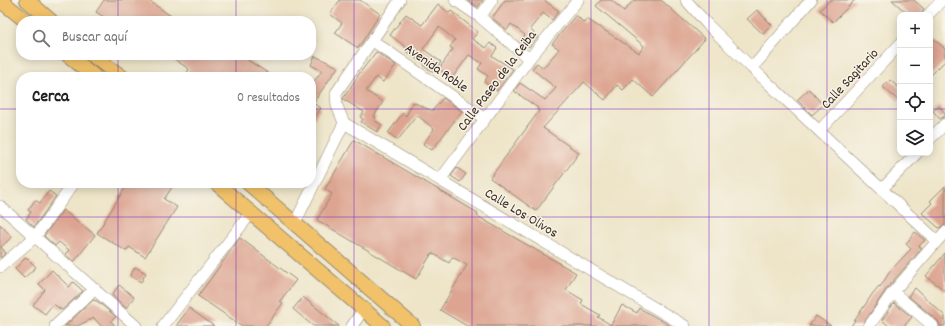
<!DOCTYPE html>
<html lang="es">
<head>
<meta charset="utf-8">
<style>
  :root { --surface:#fff; --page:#f2f2f2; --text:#202124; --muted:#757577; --line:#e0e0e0 }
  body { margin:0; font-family:Dekko,sans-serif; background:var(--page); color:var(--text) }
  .controls { position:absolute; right:12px; top:12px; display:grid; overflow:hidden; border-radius:8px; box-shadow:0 2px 10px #0003 }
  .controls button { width:36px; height:36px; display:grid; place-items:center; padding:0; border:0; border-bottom:1px solid var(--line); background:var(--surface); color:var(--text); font:20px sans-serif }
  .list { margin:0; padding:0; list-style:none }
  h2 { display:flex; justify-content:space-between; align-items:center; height:52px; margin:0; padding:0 16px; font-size:17px }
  h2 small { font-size:13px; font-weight:400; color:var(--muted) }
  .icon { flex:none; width:22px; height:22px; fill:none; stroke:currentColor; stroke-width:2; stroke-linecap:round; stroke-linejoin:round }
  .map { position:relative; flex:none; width:945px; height:326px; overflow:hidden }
  .search { position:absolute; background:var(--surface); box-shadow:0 2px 10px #0003; left:16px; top:16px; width:300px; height:44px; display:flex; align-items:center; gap:10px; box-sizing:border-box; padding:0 14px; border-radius:16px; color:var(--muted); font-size:15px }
  .panel { position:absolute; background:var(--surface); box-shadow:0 2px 10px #0003; left:16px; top:72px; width:300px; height:116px; border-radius:16px }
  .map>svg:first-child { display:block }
  .building { fill:#dda491 }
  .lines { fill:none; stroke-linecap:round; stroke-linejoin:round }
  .minor-casing { stroke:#948874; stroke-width:12 }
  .major-casing { stroke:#948874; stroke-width:16 }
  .minor { stroke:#fff; stroke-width:11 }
  .major { stroke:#f2c26a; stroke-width:14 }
  .grid { fill:none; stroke:#7b2cbf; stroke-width:1; stroke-opacity:0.55 }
  .labels { text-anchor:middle; stroke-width:3; stroke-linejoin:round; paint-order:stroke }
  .street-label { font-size:14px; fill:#3b2a1e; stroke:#f7f3e8 }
</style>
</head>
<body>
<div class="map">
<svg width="945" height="326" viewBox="0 0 945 326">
  <rect width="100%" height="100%" fill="#f7f3e8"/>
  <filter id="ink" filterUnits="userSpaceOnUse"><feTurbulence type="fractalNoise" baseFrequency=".025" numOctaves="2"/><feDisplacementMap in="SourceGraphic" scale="8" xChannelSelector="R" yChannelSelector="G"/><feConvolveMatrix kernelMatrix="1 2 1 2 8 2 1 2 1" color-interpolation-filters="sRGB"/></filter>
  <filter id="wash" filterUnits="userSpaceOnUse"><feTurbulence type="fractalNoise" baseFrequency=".012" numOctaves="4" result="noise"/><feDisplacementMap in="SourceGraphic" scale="16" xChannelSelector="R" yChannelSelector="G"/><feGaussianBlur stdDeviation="0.9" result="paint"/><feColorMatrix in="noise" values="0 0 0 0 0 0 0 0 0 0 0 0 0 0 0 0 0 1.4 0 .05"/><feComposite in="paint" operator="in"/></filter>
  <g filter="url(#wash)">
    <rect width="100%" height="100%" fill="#eee5c9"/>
    <g id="blocks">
      <path class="building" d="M104 0H148L178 21H110L96 12Z
        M340 0H360L380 14 358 48 335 33 342 23 330 14Z
        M467 0H483L478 7Z
        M505 0H544L559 11 552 20 543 13 530 29 538 37 529 47 521 40 525 35 511 24 507 30 492 18Z
        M601 0H611L624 11 634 0H661L705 39 653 97 633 79 623 90 617 85 605 100 584 82 543 128 579 153 536 211 490 178 539 111 537 109 538 108 514 91 520 83 545 100 556 88 532 69 537 63 543 68 559 49 552 44 576 15 584 23 587 19 639 53 644 46 596 6Z
        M830 0H855L833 22 820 10Z
        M892 0H914L924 9 921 15H909Z
        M438 4 449 13 451 11 478 32 472 39 486 48 490 43 497 48 492 56 513 69 497 91 484 82 488 76 478 69 482 63 469 55 452 78 439 69 453 49 450 47 455 40 439 27 423 49 441 62 434 72 424 66 425 64 405 51 407 48 390 35 406 14 422 25Z
        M757 10 772 25 763 34 747 19Z
        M930 35 945 49V61L930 76Z
        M376 52 396 65 383 82 376 77 366 91 383 102 374 116 376 118 374 120 382 125 377 132 361 122 363 119 360 117 364 112 343 99 359 74Z
        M168 55H240L274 77H193L187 73 189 69Z
        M315 56 338 67 313 103 321 108 311 123V85L322 71 311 65Z
        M890 80 900 89V102L883 87Z
        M809 89 823 105 812 115 797 100Z
        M443 98 462 111 432 150 423 144 434 129 417 115 398 140 388 133 403 113 406 116 413 102 432 111Z
        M939 106 945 113V116L940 119 933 111Z
        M354 140 478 213 477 216 576 273 566 290 583 300 581 304 600 315 598 317 611 325 622 305 637 313 639 308 671 326H467L440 310 467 265 452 257 449 263 432 253 416 279 317 220 332 194 325 189Z
        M457 168 466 174 460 182 451 176Z
        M128 183H175L164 199 177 207 145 257 129 247 126 251 97 233Z
        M945 186V225L939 228 922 213 932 203 930 201Z
        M49 191 56 196 34 227 26 219 31 212 28 210 35 200 40 203Z
        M63 210 95 235 74 262 65 254 69 250 59 242 55 246 44 236Z
        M0 224 12 237 1 247 6 253 0 258Z
        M915 232 925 240 919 246 922 248 887 288 862 326H851L873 293 879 286 880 287 891 270 911 249 906 244Z
        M240 238 296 280 280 301 283 303 266 326H242L198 296Z
        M945 253V291L926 276Z
        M26 257 36 267 24 278 15 269Z
        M135 267 146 273 141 282 130 276Z
        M52 270 69 287 73 282 83 291 62 310 53 304 45 314 33 305 45 290 39 284Z
        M119 285 134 297 126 308 112 295Z
        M915 288 945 316V326H940L938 321 908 296Z
        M303 297 339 326H313L293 309Z
        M93 300 97 301 116 317 111 321 115 326H101L94 318 77 326H65Z
        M894 303 912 317 904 326H889L882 320Z
        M189 308 214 326H176Z
        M816 316 831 326H809Z"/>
    </g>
  </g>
  <g filter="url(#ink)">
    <use href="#blocks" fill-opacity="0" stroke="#948874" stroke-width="1"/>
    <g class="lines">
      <g class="minor-casing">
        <path id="minor" d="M455 0 480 17 529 59
          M686 0 707 24 752 68 937 241
          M928 15 942 0
          M480 17 492 0
          M373 41 485 119
          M752 68 811 0
          M344 123 685 326
          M819 131 900 44
          M930 139 945 124
          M440 180 529 59 578 0
          M882 189 917 153
          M0 206 136 326
          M295 223 344 123 337 106 336 93 400 0
          M0 267 35 237 74 183
          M893 292 933 326
          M55 326 95 289
          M163 326 251 213
          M352 326 363 310
          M869 326 893 292 945 232"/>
      </g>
      <g class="major-casing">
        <path id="major" d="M0 0 26 21
          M27 0 51 21
          M68 55 95 77
          M92 55 122 77
          M216 183 383 326
          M248 183 413 326"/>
      </g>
      <use href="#minor" class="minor"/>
      <use href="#major" class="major"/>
    </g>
  </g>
  <path class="grid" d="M118 0V21M236 0V21M354 0V326M472 0V326M591 0V326M709 0V326M827 0V326M118 55V77M236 55V77M0 109H21M311 109H900M930 109H945M118 183V326M236 183V326M0 217H945"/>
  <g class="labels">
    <g class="street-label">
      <text transform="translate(437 67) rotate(35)" y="5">Avenida Roble</text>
      <text transform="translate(849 78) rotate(-47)" y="5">Calle Sagitario</text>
      <text transform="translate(496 80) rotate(-53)" y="5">Calle Paseo de la Ceiba</text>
      <text transform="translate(522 212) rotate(31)" y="5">Calle Los Olivos</text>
    </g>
  </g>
</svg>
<div class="controls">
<button>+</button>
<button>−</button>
<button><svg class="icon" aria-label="locate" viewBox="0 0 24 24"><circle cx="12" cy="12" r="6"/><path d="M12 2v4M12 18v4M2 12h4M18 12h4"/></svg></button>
<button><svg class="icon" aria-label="layers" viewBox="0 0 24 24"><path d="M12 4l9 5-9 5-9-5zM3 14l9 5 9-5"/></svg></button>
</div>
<div class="search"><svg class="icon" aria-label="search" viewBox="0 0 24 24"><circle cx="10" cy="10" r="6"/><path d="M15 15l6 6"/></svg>Buscar aquí</div>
<section class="panel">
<h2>Cerca<small>0 resultados</small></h2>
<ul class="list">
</ul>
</section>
</div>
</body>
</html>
